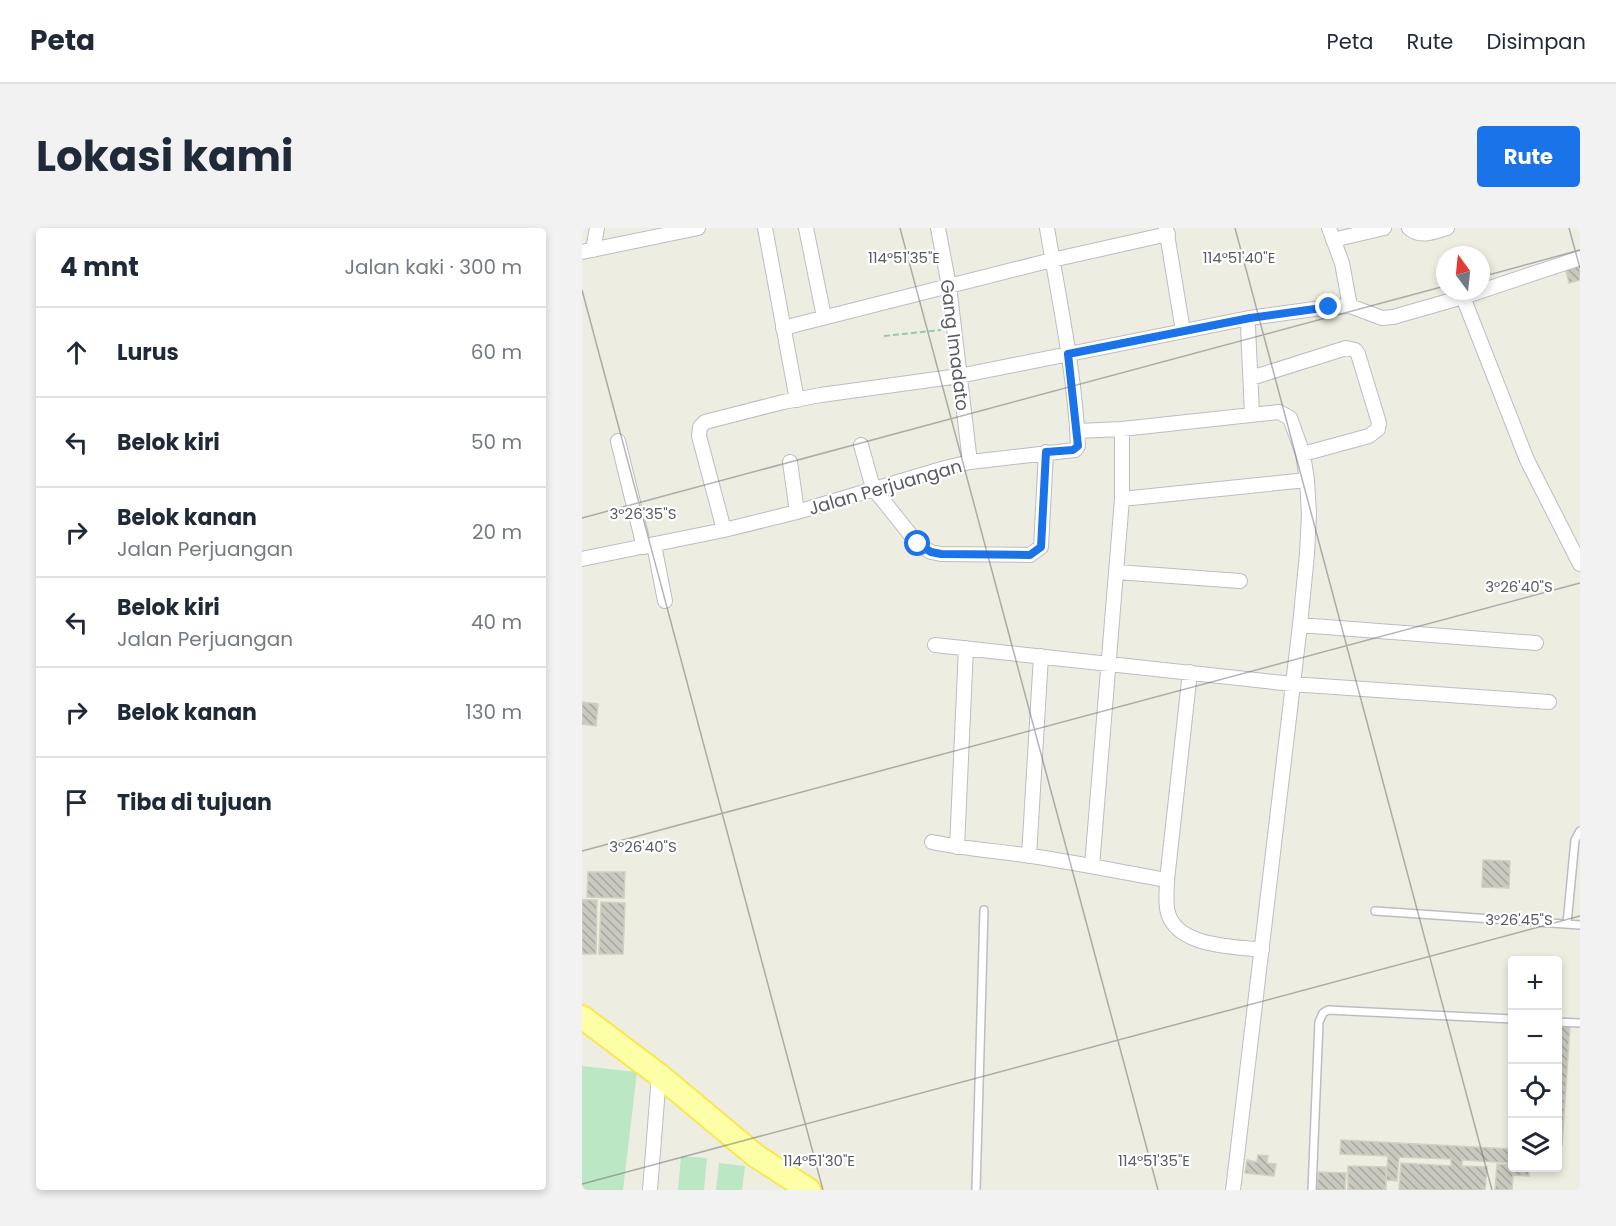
<!DOCTYPE html>
<html lang="id">
<head>
<meta charset="utf-8">
<style>
	:root { --surface:#fff; --page:#f2f2f3; --text:#1f2937; --muted:#747a83; --line:#e0e1e3; --accent:#1a73e8 }
	body { margin:0; font-family:Poppins,sans-serif; background:var(--page); color:var(--text) }
	.controls { position:absolute; right:18px; bottom:18px; display:grid; overflow:hidden; border-radius:6px; box-shadow:0 3px 9px #0003 }
	.controls button { width:54px; height:54px; display:grid; place-items:center; padding:0; border:0; border-bottom:2px solid var(--line); background:var(--surface); color:var(--text); font:30px sans-serif }
	.compass { position:absolute; left:854px; top:18px; width:54px; height:54px; border-radius:50%; background:var(--surface); box-shadow:0 3px 9px #0003; rotate:345deg }
	.stop { position:absolute; width:18px; height:18px; margin:-14px; border:4px solid #1a73e8; border-radius:50%; background:#fff }
	.stop.end { background:#1a73e8; border-color:#fff; box-shadow:0 2px 6px #0008 }
	.list { margin:0; padding:0; list-style:none }
	h2 { display:flex; justify-content:space-between; align-items:center; height:78px; margin:0; padding:0 24px; font-size:26px }
	h2 small { font-size:20px; font-weight:400; color:var(--muted) }
	.list li { display:grid; grid-template-columns:39px 1fr auto; gap:18px; align-items:center; box-sizing:border-box; height:90px; padding:0 24px; border-top:2px solid var(--line) }
	.list b { display:block; font-size:22px; white-space:nowrap }
	.list p { margin:0; font-size:20px; white-space:nowrap; color:var(--muted) }
	.list em { font-size:20px; font-style:normal; color:var(--muted) }
	.icon { flex:none; width:33px; height:33px; fill:none; stroke:currentColor; stroke-width:2; stroke-linecap:round; stroke-linejoin:round }
	.map { position:relative; flex:none; width:998px; height:962px; overflow:hidden; border-radius:6px }
	header { display:flex; align-items:center; gap:36px; box-sizing:border-box; height:84px; padding:0 30px; background:var(--surface); border-bottom:2px solid var(--line) }
	header strong { font-size:28px }
	nav { display:flex; gap:33px; margin-inline-start:auto; font-size:21px }
	.intro { display:flex; align-items:center; justify-content:space-between; box-sizing:border-box; height:144px; padding:0 36px }
	h1 { margin:0; font-size:42px }
	.button { padding:15px 27px; border-radius:6px; background:var(--accent); color:#fff; font-size:21px; font-weight:700 }
	main { display:flex; gap:36px; padding:0 36px }
	aside { flex:1; background:var(--surface); border-radius:6px; box-shadow:0 3px 9px #0003 }
	.map>svg:first-child { display:block }
</style>
</head>
<body>
<header>
<strong>Peta</strong>
<nav><a>Peta</a><a>Rute</a><a>Disimpan</a></nav>
</header>
<div class="intro"><h1>Lokasi kami</h1><a class="button">Rute</a></div>
<main>
<aside>
<h2>4 mnt<small>Jalan kaki · 300 m</small></h2>
<ul class="list">
<li><svg class="icon" aria-label="ahead" viewBox="0 0 24 24"><path d="M12 20V5M6 11l6-6 6 6"/></svg><div><b>Lurus</b></div><em>60 m</em></li>
<li><svg class="icon" aria-label="left" viewBox="0 0 24 24"><path d="M17 20v-9H6M10 6l-5 5 5 5"/></svg><div><b>Belok kiri</b></div><em>50 m</em></li>
<li><svg class="icon" aria-label="right" viewBox="0 0 24 24"><path d="M7 20v-9h11M14 6l5 5-5 5"/></svg><div><b>Belok kanan</b><p>Jalan Perjuangan</p></div><em>20 m</em></li>
<li><svg class="icon" aria-label="left" viewBox="0 0 24 24"><path d="M17 20v-9H6M10 6l-5 5 5 5"/></svg><div><b>Belok kiri</b><p>Jalan Perjuangan</p></div><em>40 m</em></li>
<li><svg class="icon" aria-label="right" viewBox="0 0 24 24"><path d="M7 20v-9h11M14 6l5 5-5 5"/></svg><div><b>Belok kanan</b></div><em>130 m</em></li>
<li><svg class="icon" aria-label="arrive" viewBox="0 0 24 24"><path d="M6 21V4h12l-3 4 3 4H6"/></svg><div><b>Tiba di tujuan</b></div></li>
</ul>
</aside>
<div class="map">
<svg width="998" height="962" viewBox="0 0 998 962">
	<defs>
		<pattern id="building-back-hatch" width="6" height="6" patternUnits="userSpaceOnUse" patternTransform="scale(1.5)"><rect width="6" height="6" fill="#cac9c0"/><path d="M-1 5l2 2M0 0l6 6M5-1l2 2" fill="none" stroke="#a7a6a0"/></pattern>
	</defs>
	<rect width="100%" height="100%" fill="#eeede1"/>
	<path fill="#bce7c4" d="M0 838 55 844 41 962H0Z
		M99 928 125 930 122 962H96Z
		M137 935 163 938 160 962H134Z"/>
	<path fill="url(#building-back-hatch)" stroke="#d2d0bf" stroke-width="1.5" d="M998 35V52L987 55 983 39Z
		M0 474 16 476 14 498 0 496Z
		M901 632 928 633 927 660 900 659Z
		M6 644H43L42 670 5 669Z
		M0 672H15L14 726H0Z
		M19 674 43 675 41 726H17Z
		M975 797 988 798 980 917 975 916Z
		M759 912 930 921V935L880 932V938L905 939 903 962H817L819 935 869 938V931L817 929 815 953 804 952 806 928 758 926Z
		M676 927 686 928 685 935 694 936 692 948 663 945 665 932 675 934Z
		M915 936 930 937V940H947V948L931 947 930 962H913Z
		M766 938 804 939V962H766Z
		M736 944 764 945 763 962H735Z"/>
	<g fill="none" stroke-linecap="round" stroke-linejoin="round">
		<defs>
			<path id="lane" d="M793 683 998 697
				M985 696 993 612 998 603
				M975 794 998 795
				M394 962 402 682
				M730 962 737 794 741 785 746 782 930 791"/>
			<path id="street" d="M183 0 215 172
				M224 0 242 89
				M356 0 367 58 388 234
				M584 0 601 103
				M747 0 760 35 768 78
				M827 0C839 10 852 4 865 0
				M751 12 802 0
				M11 22 15 0
				M0 24 116 0
				M881 69 945 232 998 336
				M666 99 670 186
				M201 100 470 32 586 6
				M669 150 764 120 773 122 776 126 797 195 796 201 787 208 721 226
				M495 203 540 201 697 184 708 190 721 226 725 252 727 286 725 326 718 397 651 962
				M36 213 62 319
				M279 217 291 260 336 316 349 324 359 326 448 327 459 319 464 224
				M208 234 215 284
				M540 271 725 252
				M142 302 117 208 118 199 123 194 201 174 239 167 377 148 667 90 747 79 768 78 800 90 811 89 881 69 998 30
				M72 317 83 373
				M0 331 142 302 215 284 363 240 388 234 493 222 496 218C493 145 477 72 465 0
				M535 344 658 353
				M718 397 954 415
				M353 417 710 456 967 474
				M608 444 585 652C585 663 583 674 586 685 596 719 650 718 680 722
				M350 614C383 621 416 623 450 628 495 635 540 644 585 652
				M375 619 384 420
				M447 628 459 428
				M510 638 540 271V201
				M68 962 77 847"/>
			<path id="primary" d="M0 789 77 847 174 928 227 962"/>
		</defs>
		<use href="#lane" stroke="#bcbdc4" stroke-width="10"/>
		<use href="#street" stroke="#bcbdc4" stroke-width="16"/>
		<use href="#primary" stroke="#f7e851" stroke-width="26"/>
		<path stroke="#95c8ad" stroke-width="2" stroke-dasharray="6 3" stroke-linecap="butt" d="M302 108 359 102"/>
		<use href="#lane" stroke="#fff" stroke-width="7"/>
		<use href="#street" stroke="#fff" stroke-width="14"/>
		<use href="#primary" stroke="#fcffa5" stroke-width="22"/>
	</g>
	<g fill="none" stroke-linecap="round" stroke-linejoin="round">
		<path stroke="#1a73e8" stroke-width="8" d="M336 316 349 324 359 326 448 327 459 319 464 224 491 222 496 218 486 126 668 90 747 79"/>
	</g>
	<path fill="none" stroke="#5a5c63" stroke-width="1.5" stroke-opacity="0.45" d="M318 0 576 962M653 0 910 962M987 0 998 40M899 49 998 22M0 62 241 962M0 290 863 58M0 623 998 355M0 956 998 688"/>
	<g text-anchor="middle" dominant-baseline="central" stroke-width="4.5" stroke-linejoin="round" paint-order="stroke">
		<g font-size="18" fill="#5a5c63" stroke="#fff">
			<text transform="translate(373 117) rotate(83)">Gang Imadato</text>
			<text transform="translate(303 259) rotate(-16)">Jalan Perjuangan</text>
		</g>
	</g>
	<g font-size="15" text-anchor="middle" fill="#5a5c63" stroke="#fff" stroke-width="4.5" stroke-linejoin="round" paint-order="stroke">
		<text x="322" y="35">114°51'35"E</text>
		<text x="657" y="35">114°51'40"E</text>
		<text x="61" y="291">3°26'35"S</text>
		<text x="937" y="364">3°26'40"S</text>
		<text x="61" y="624">3°26'40"S</text>
		<text x="937" y="697">3°26'45"S</text>
		<text x="237" y="938">114°51'30"E</text>
		<text x="572" y="938">114°51'35"E</text>
	</g>
</svg>
<div class="controls">
<button>+</button>
<button>−</button>
<button><svg class="icon" aria-label="locate" viewBox="0 0 24 24"><circle cx="12" cy="12" r="6"/><path d="M12 2v4M12 18v4M2 12h4M18 12h4"/></svg></button>
<button><svg class="icon" aria-label="layers" viewBox="0 0 24 24"><path d="M12 4l9 5-9 5-9-5zM3 14l9 5 9-5"/></svg></button>
</div>
<svg class="compass" viewBox="-18 -18 36 36"><path d="M0-13l5 13h-10z" fill="#e53935"/><path d="M0 13l5-13h-10z" fill="#747a83"/></svg>
<div class="stop" style="left:336px;top:316px"></div>
<div class="stop end" style="left:747px;top:79px"></div>
</div>
</main>
</body>
</html>
